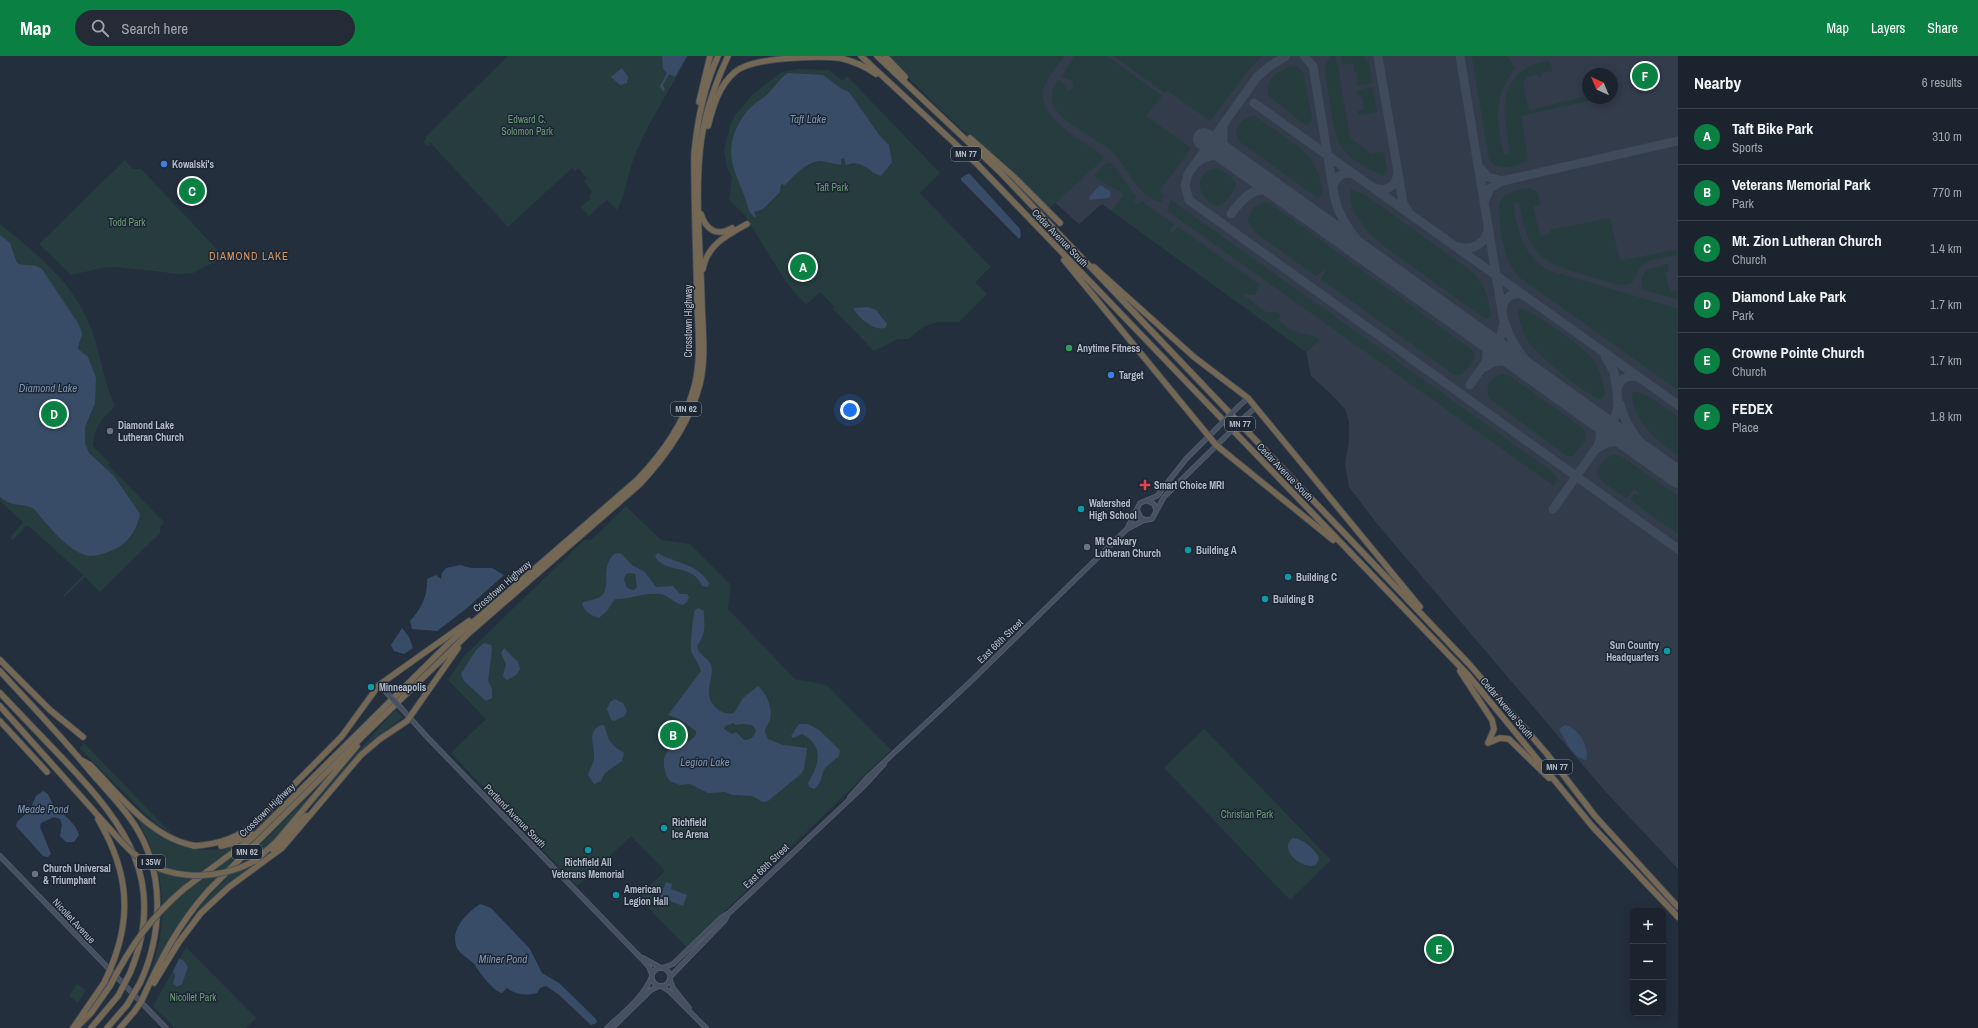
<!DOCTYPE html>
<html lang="en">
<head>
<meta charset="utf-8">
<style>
	:root { --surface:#1b232e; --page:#242b36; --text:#f1f3f6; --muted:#a0a4aa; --line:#39404a; --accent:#0b8043 }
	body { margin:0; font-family:"Archivo Narrow",sans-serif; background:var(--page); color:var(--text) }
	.controls { position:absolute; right:12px; bottom:12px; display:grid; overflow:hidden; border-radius:6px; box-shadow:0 2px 10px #0003 }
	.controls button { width:36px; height:36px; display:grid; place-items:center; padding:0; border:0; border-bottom:1px solid var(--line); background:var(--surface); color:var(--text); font:20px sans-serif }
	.compass { position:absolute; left:1582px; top:12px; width:36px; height:36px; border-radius:50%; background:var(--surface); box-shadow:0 2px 10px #0003; rotate:316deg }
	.you { position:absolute; left:850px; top:354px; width:14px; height:14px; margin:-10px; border:3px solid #fff; border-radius:50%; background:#1a73e8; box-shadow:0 0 0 6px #1a73e833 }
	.badge { display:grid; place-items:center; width:26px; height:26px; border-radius:50%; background:var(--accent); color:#fff; font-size:13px; font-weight:700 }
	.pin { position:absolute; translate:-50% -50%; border:2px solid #fff; box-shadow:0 1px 4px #0006 }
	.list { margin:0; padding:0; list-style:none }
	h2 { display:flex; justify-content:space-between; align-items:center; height:52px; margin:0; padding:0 16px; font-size:17px }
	h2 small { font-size:13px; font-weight:400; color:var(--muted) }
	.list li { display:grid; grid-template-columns:26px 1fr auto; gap:12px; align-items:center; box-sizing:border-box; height:56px; padding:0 16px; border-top:1px solid var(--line) }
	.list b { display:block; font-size:15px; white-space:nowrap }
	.list p { margin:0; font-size:13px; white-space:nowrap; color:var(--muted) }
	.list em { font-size:13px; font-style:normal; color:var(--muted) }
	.icon { flex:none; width:22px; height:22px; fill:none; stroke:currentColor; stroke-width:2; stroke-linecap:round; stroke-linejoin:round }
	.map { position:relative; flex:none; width:1678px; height:972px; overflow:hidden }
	header { display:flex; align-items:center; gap:24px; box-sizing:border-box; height:56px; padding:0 20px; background:var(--accent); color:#fff }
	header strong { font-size:19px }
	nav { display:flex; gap:22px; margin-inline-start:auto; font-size:14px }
	.search { width:280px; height:36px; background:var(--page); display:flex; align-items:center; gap:10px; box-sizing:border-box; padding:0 14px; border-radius:22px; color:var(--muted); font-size:15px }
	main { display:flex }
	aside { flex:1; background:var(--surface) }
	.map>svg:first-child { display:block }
</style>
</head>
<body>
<header>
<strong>Map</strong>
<div class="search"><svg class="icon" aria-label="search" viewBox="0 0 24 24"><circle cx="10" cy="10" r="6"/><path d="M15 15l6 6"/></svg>Search here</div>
<nav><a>Map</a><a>Layers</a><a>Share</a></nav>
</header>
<main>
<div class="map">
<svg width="1678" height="972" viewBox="0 0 1678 972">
	<rect width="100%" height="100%" fill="#242f3e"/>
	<path fill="#323c4b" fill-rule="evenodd" d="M913 0H1678V813L1605 735 1378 469 1349 431 1345 408 1349 384V366L1345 353 1330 337 1311 320 1306 296 1102 148 1079 168 1043 136ZM1588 18H1612V42H1588Z"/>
	<path fill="#263c3f" d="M508 0H688C671 32 650 63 636 97 628 115 626 137 617 154L607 144 589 160 581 151 590 143 589 139 592 136 584 125 587 122 578 112 575 116 572 112 508 171 429 85 430 89 428 90 423 86 426 83 425 81Z
		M887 0H1064C1057 10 1048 20 1044 31 1034 61 1083 85 1103 100V103L1049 153 944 57Z
		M1075 0H1107L1162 40 1146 60 1191 92 1160 134 1164 140 1161 146C1136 140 1129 112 1113 96 1098 83 1064 68 1055 52 1050 44 1052 30 1059 24L1066 30 1068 35 1074 31 1073 26 1070 23 1065 22 1062 20Z
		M1114 0H1262L1251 11 1210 65 1167 34 1165 37Z
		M1331 0H1336L1350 82 1371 98 1384 96 1387 115 1382 119C1368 112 1353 106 1343 93 1331 78 1329 34 1325 14L1326 8Z
		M1341 0H1363L1369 7 1372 27 1357 30V17L1354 16 1353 7 1343 9Z
		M1472 0H1507L1515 12C1492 43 1496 63 1504 99L1510 98C1505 65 1495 31 1528 11 1535 7 1541 7 1547 4L1550 6 1552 17 1550 15 1541 17 1542 20 1538 21 1537 18 1526 21V24L1523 25 1524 29H1526L1524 31 1527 47H1530L1528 49 1529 54 1588 40V42H1601L1521 60 1528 103C1521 112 1494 116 1489 102Z
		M1290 10 1297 11 1303 16 1312 62 1309 69 1304 68 1269 40C1265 22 1276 18 1290 10Z
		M798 13 829 14 843 25 847 20 940 117 920 137 991 211 975 226 987 238 959 266C934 265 927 266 909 283H898L874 295 833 253 835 251 820 236 806 249 786 226 744 158 729 144 732 121 727 112 724 94 730 70 735 59 752 39 776 20 782 16Z
		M1373 31 1377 56 1358 59 1357 55 1364 54 1362 40 1358 41 1357 34Z
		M1255 60 1299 91 1311 103 1318 117 1323 136 1321 140 1318 142 1315 140 1239 85 1236 76C1240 67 1244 61 1255 60Z
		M125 104 133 113H141L224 201 193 217 180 218 116 211 102 212 71 219 39 188Z
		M1107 107H1111L1115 111 1136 141 1134 145 1138 149 1141 145 1174 168 1170 174 1171 176H1174L1178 171 1260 229 1255 239 1242 238 1266 256 1281 257 1278 264C1296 280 1296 275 1316 281L1319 285 1306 296 1112 155 1124 138C1114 131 1102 127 1094 119Z
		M1214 113C1223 113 1232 120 1236 129 1235 133 1232 136 1229 140 1227 143 1225 148 1220 149 1206 152 1186 121 1214 113Z
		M1529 132 1537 136 1541 148 1533 150 1540 180 1551 178 1550 174 1610 162 1620 205 1678 193V199C1667 201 1649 202 1640 211 1636 215 1635 227 1629 228 1619 231 1603 224 1593 221 1541 207 1529 201 1519 146L1513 147C1517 174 1523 199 1547 214L1678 253V310L1676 313 1678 314V334L1519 221C1503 204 1500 173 1499 150 1502 136 1517 134 1529 132Z
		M1350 133 1367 140 1471 215C1485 229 1487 239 1491 258L1490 262H1487L1481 260 1388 193 1368 176 1354 156 1351 147Z
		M1171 144 1550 414 1557 422 1554 430 1168 155Z
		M1266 147 1272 149 1472 294 1475 298C1473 306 1467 315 1460 319L1453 318 1321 223 1327 214 1326 212 1316 220 1256 177 1248 165C1250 154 1255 149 1266 147Z
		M0 168C39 200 74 226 92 275 101 300 104 326 115 350 103 362 93 372 93 390L110 407 108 409 164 466 160 472V477L100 536 85 521 64 541 63 540 83 519 31 472 26 470 13 484 10 482 23 466 0 445Z
		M1668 208 1669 215 1665 216 1670 236 1678 234V243L1646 235 1641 230 1642 221 1647 214Z
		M1520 253C1532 253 1587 294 1594 305 1600 314 1603 327 1605 338L1601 343C1587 341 1537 298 1528 285 1522 276 1520 266 1518 256Z
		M1502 318 1508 319 1579 369 1586 376V383L1573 400H1567L1490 343C1483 332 1491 321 1502 318Z
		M1634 335 1650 341 1678 361V400C1659 386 1643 373 1634 350 1633 344 1631 339 1634 335Z
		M1615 399 1622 401 1678 440V478L1632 445 1631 442 1635 437 1638 439 1640 437 1634 433 1626 442 1602 425 1597 417C1599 409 1606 400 1615 399Z
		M626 450 661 484 690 488 731 529 728 553 795 623 827 629 891 694 687 892 638 841 665 815 631 780 577 830 451 697 486 663 448 624 464 600 584 484H591Z
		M395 654 403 661 368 688 313 749 311 748Z
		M1204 673 1331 804 1290 844 1164 712Z
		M84 687 167 773 177 781 155 767 81 694 80 692Z
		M313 736 314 737 293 763 289 783 235 824 181 879 197 854 208 841Z
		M132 755C155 776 177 795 211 794 220 794 230 789 238 789L187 826 184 829 187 834 241 795 242 797 201 840 145 934 143 933C172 875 168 809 132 755Z
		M186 891 256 962 246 972H175L153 950Z
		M77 928 86 934 78 947 69 940Z"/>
	<path fill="#394c67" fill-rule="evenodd" d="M662 0H687L675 21 669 18 663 29 665 34 663 36 660 30 667 17 663 13Z
		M622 12 628 21 627 27 620 29 611 21Z
		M788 17 823 19 842 33 849 36 880 80 889 89 892 106 881 120C866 115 863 103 846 109L844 102 841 103V109C834 108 826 105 819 105 805 107 795 119 785 129L781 128 780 136 763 153 754 156 756 161H754L749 155C742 124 722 106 736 73 740 64 745 57 752 50 756 46 762 43 767 39 774 32 780 22 788 17Z
		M969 117 1020 173 1021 180 1019 183 961 124V122Z
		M1100 129 1110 135 1111 139 1108 142 1089 144 1090 140Z
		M0 179 10 187 17 207C26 211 33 207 42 213L78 267C86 284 80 278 78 293L88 301 96 322 95 347 85 371V388L89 397 114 420 140 458C138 471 129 486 117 492 109 496 99 500 90 500 70 498 47 468 34 453 22 446 15 453 0 441Z
		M868 251 876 254 887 268 885 272C874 275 860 263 854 254V252Z
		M618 497 622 498 632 509 645 516 656 531 673 530 680 538H687L689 541 687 546 683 549C674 548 669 539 660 538 644 536 631 543 615 543L607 555 599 562C592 560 583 555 582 547 588 544 595 544 600 541 613 531 599 513 614 498ZM630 517 635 518 637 531 634 534 627 532 624 523 626 518Z
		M658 497C676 508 697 507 709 527L708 531 702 530C700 527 699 523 695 520 683 510 662 515 655 500Z
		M460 509 471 512H492L504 519 466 553 437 575 412 573 410 565C421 554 428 539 427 523L436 519 441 523 442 517 446 512Z
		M698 552 704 555C704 570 707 576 697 590 698 599 708 601 711 609 714 619 708 627 709 637 709 649 722 660 734 657L743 642 758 630C767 638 773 652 770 664 768 669 765 671 765 676L768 683 783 689 807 692 804 713 801 718 768 745 763 746 752 740 732 739 725 736 708 737 690 728 680 729 670 725 666 719 664 711V702L667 696 673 691 691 684 696 679V675L679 663 668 659 701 615C699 608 694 602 691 595 690 592 693 558 695 554ZM734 667 735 669 742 668 752 669 756 674C754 681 751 684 744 684L736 676 732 678 724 673 725 670Z
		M402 572 409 581 413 592 404 598 394 595 391 589Z
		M484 587 491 589 492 593 488 625 492 633V642L486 645 464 625 461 618 476 594Z
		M504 592 518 606 520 613 516 619 507 624 503 620 506 608 501 597Z
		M615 643 623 647 627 655 625 660 614 665 611 664 607 653 610 646Z
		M799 668H808L819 674 840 694 839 700C835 704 830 707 826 711 820 718 823 728 814 733L809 731 808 727C819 709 825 690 802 678L793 682 791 680Z
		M601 669H604L609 684 615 691 624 697 622 705 605 717 601 725 594 728 588 719C590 712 594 707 594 701 595 688 586 676 601 669Z
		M1565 669C1578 672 1590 690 1586 704 1572 702 1566 684 1559 673Z
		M43 735C50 737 49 743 54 749 62 759 75 765 79 779L74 786H66L60 780 62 768 60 763 54 761 41 767 40 771 51 798 48 801 43 800 16 770 17 766 30 754 36 740Z
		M1293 782C1304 783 1314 792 1319 802L1316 809C1303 815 1277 793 1293 782Z
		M666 826 672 828 671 833 687 839 683 850 660 841Z
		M480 848 491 852 530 893 542 917 559 927 596 963 597 967 591 969 558 938 546 930 540 932 537 937C525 940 517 939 507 932L502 937C494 936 479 916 475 909 470 903 460 898 457 892 449 874 467 857 480 848Z
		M179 903 183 904 188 911 182 928 177 931 173 927 175 920 173 915Z"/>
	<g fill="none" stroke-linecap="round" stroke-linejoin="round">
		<path stroke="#3f4a5a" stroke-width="9" d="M1286 0 1270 10 1257 21 1188 118 1185 130 1189 144 1678 493
			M1304 0 1313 10 1334 139C1342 176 1370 199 1398 221
			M1460 0 1504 267 1499 287 1470 329
			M1378 1 1398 116
			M1254 47 1678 349
			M1198 106C1209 97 1219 99 1233 103L1223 88V70
			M1480 112 1488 121 1502 125 1490 132 1485 144
			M1502 125 1678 85
			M1333 131C1335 121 1343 115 1354 118
			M1375 132C1388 136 1397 129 1398 116L1403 147 1408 155
			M1231 158C1251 131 1262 127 1291 145
			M1459 191C1473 195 1487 187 1488 172
			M1502 253C1504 241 1513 235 1524 239
			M1505 267C1513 294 1532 312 1552 331
			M1467 270C1478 280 1491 288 1486 305
			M1605 300 1614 316 1617 336C1617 324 1627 318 1638 321
			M1485 311C1499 301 1511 305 1526 313
			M1620 348C1626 375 1647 394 1666 413
			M1579 351C1592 361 1605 369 1599 387
			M1598 392C1614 381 1627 386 1642 396
			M1553 453 1612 370 1618 352 1617 336"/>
		<path stroke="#3f4a5a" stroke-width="22" d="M1204 83 1678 421"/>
		<defs>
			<path id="secondary" d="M1239 350 1248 342
				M1247 359 1256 351
				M1148 445 1154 448 1156 454
				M1137 454 1141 462 1146 464 1152 463 1164 441 1224 382
				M1127 473 1144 464
				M402 653 428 682 640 901 649 911 652 919
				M850 741 867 722 967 629 1127 473 1140 447 1157 440 1186 403 1215 374
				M0 800 166 972
				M643 902 661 912
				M652 921a9 9 0 1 1 18 0a9 9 0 1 1-18 0Z
				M662 912 673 908 722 861 727 858
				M670 921 725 864 728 858 865 729 884 708
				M670 923 673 932 689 952
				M661 930 669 935 706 972
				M607 972C623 957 644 941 652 920
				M612 972 651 934 659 930"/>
			<path id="motorway" d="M861 0 978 109 1469 620 1592 770 1678 861
				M877 0 1001 117 1469 608 1547 698 1595 760 1678 851
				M885 0 905 21
				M699 46 710 0
				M708 70C713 51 719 29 735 16 752 1 817 0 840 2 853 5 865 10 876 18
				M970 82 1013 120 1060 167
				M701 158C706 174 717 181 732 172
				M1064 204 1216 389 1333 484
				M1094 211 1194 301 1248 342 1420 551
				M703 213C707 189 727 179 747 168
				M0 604 50 654 83 681
				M0 615C30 648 61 680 89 714 104 732 121 748 134 768 165 815 163 877 140 927
				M1460 615 1492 664 1494 673 1488 687
				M0 637C22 660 43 682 65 705 126 769 168 826 130 917
				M0 650 110 773
				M0 665 47 716
				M1488 687 1500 682 1509 683 1549 722
				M83 705 90 709C120 739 152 784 197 790
				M98 763 105 776
				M194 790C219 788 238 782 257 766L342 680 379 629 469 565
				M221 790 233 787 252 778
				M273 794 306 760
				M255 805 277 785 357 690
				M185 832 251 783 448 588 637 424C662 398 683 369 693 335 702 306 698 274 697 244 696 196 694 147 694 99 697 65 704 31 718 0
				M154 927 179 886 201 857 229 831 282 792 361 699 380 683 407 665 458 592
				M141 946C159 906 179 867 208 835L365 678 469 577 640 428C667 399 690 367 700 328 706 302 703 276 702 250 701 199 695 146 700 95 703 62 714 30 728 0
				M73 972 104 927
				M76 972 91 957 110 930
				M91 972 118 940
				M107 972 127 949
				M120 972 134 956"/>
		</defs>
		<use href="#secondary" stroke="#565f6c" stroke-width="5.5"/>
		<use href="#motorway" stroke="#434c59" stroke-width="7"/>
		<use href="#secondary" stroke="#465061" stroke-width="4"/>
		<use href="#motorway" stroke="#746855" stroke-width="5.5"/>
		<defs>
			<path id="secondary-bridge" d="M1215 374 1239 350
				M1224 382 1247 359
				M385 635 402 653"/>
			<path id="motorway-bridge" d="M110 773C117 781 125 790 133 797 168 826 217 825 255 805
				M104 927C130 874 132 828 105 776
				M110 930C131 889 150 862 185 832
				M118 940 130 917
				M127 949 140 927
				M134 956 141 946"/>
		</defs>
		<use href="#secondary-bridge" stroke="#565f6c" stroke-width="5.5" stroke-linecap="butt"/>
		<use href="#motorway-bridge" stroke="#434c59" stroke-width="7" stroke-linecap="butt"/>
		<use href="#secondary-bridge" stroke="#465061" stroke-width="4"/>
		<use href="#motorway-bridge" stroke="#746855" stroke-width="5.5"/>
	</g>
	<g fill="#3f7fe0" stroke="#1d2633" stroke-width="1.5">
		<circle cx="164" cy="108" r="4"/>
		<circle cx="1111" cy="319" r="4"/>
	</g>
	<circle fill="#2e9e5b" stroke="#1d2633" stroke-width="1.5" cx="1069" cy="292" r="4"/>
	<g fill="#6b7280" stroke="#1d2633" stroke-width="1.5">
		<circle cx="110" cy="375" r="4"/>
		<circle cx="1087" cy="491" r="4"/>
		<circle cx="35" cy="818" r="4"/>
	</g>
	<path fill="#e0444e" stroke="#1d2633" stroke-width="1.5" d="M1143 423h4v4h4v4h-4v4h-4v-4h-4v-4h4z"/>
	<g fill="#0f9aa8" stroke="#1d2633" stroke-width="1.5">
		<circle cx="1081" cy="453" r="4"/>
		<circle cx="1188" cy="494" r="4"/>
		<circle cx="1288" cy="521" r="4"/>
		<circle cx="1265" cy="543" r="4"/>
		<circle cx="1667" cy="595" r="4"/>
		<circle cx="371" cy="631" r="4"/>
		<circle cx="664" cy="772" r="4"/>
		<circle cx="588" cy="794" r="4"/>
		<circle cx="616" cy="839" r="4"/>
	</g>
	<g text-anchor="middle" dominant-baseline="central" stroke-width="3" stroke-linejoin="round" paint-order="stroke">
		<g fill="#1d2633" stroke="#878f9c" stroke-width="1">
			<rect x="951" y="91" width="30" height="14" rx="3"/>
			<rect x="671" y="346" width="30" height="14" rx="3"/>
			<rect x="1225" y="361" width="30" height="14" rx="3"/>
			<rect x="1542" y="704" width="30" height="14" rx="3"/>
			<rect x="232" y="789" width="30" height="14" rx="3"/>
			<rect x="137" y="799" width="28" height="14" rx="3"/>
		</g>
		<g font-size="9" font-weight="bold" fill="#b4bcc9">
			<text x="966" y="98">MN 77</text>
			<text x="686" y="353">MN 62</text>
			<text x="1240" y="368">MN 77</text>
			<text x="1557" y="711">MN 77</text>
			<text x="247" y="796">MN 62</text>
			<text x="151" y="806">I 35W</text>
		</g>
		<g font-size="10" fill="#6b9a76" stroke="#1d2633">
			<text x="527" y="63">Edward C.<tspan x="527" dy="12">Solomon Park</tspan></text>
			<text x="832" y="131">Taft Park</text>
			<text x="127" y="166">Todd Park</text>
			<text x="1247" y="758">Christian Park</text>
			<text x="193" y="941">Nicollet Park</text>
		</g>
		<g font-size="10" font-weight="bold" fill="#b4bcc9" stroke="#1d2633" text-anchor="start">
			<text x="172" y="108">Kowalski's</text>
			<text x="1077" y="292">Anytime Fitness</text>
			<text x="1119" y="319">Target</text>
			<text x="118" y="369">Diamond Lake<tspan x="118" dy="12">Lutheran Church</tspan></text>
			<text x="1154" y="429">Smart Choice MRI</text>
			<text x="1089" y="447">Watershed<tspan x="1089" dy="12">High School</tspan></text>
			<text x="1095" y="485">Mt Calvary<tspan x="1095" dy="12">Lutheran Church</tspan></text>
			<text x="1196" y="494">Building A</text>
			<text x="1296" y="521">Building C</text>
			<text x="1273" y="543">Building B</text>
			<text x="1659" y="589" text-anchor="end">Sun Country<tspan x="1659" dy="12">Headquarters</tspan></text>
			<text x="379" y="631">Minneapolis</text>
			<text x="672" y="766">Richfield<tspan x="672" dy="12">Ice Arena</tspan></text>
			<text x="588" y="806" text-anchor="middle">Richfield All<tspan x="588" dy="12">Veterans Memorial</tspan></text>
			<text x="43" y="812">Church Universal<tspan x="43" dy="12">&amp; Triumphant</tspan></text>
			<text x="624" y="833">American<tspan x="624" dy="12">Legion Hall</tspan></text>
		</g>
		<g font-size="10" fill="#b4bcc9" stroke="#1d2633">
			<text transform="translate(1060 182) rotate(46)">Cedar Avenue South</text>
			<text transform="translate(688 265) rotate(-90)">Crosstown Highway</text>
			<text transform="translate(1285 416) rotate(46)">Cedar Avenue South</text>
			<text transform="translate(502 530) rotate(-41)">Crosstown Highway</text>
			<text transform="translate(1000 585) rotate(-44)">East 66th Street</text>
			<text transform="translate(1507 652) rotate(50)">Cedar Avenue South</text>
			<text transform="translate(267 754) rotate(-44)">Crosstown Highway</text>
			<text transform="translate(515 760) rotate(46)">Portland Avenue South</text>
			<text transform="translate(766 810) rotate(-44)">East 66th Street</text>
			<text transform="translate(74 865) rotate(47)">Nicollet Avenue</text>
		</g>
		<g font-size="11" font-style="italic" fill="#7c92b1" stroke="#1d2633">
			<text x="808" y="63">Taft Lake</text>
			<text x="48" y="332">Diamond Lake</text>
			<text x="705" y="706">Legion Lake</text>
			<text x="43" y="753">Meade Pond</text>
			<text x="503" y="903">Milner Pond</text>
		</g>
		<g font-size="11" letter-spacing="1" fill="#d59563" stroke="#1d2633">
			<text x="249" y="200">DIAMOND LAKE</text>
		</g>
	</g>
</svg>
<div class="controls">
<button>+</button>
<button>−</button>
<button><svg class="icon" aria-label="layers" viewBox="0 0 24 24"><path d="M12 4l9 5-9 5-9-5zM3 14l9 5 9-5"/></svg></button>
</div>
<svg class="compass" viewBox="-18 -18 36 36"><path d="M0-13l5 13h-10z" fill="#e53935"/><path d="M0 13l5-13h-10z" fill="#a0a4aa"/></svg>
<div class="you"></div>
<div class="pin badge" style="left:803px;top:211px">A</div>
<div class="pin badge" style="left:673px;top:679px">B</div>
<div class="pin badge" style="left:192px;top:135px">C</div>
<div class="pin badge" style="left:54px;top:358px">D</div>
<div class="pin badge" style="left:1439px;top:893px">E</div>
<div class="pin badge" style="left:1645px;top:20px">F</div>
</div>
<aside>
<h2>Nearby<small>6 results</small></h2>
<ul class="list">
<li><span class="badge">A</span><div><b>Taft Bike Park</b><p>Sports</p></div><em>310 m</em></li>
<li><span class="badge">B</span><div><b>Veterans Memorial Park</b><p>Park</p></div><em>770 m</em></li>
<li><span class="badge">C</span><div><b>Mt. Zion Lutheran Church</b><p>Church</p></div><em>1.4 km</em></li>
<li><span class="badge">D</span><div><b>Diamond Lake Park</b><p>Park</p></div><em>1.7 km</em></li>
<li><span class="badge">E</span><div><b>Crowne Pointe Church</b><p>Church</p></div><em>1.7 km</em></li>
<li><span class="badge">F</span><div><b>FEDEX</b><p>Place</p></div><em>1.8 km</em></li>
</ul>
</aside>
</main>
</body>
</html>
